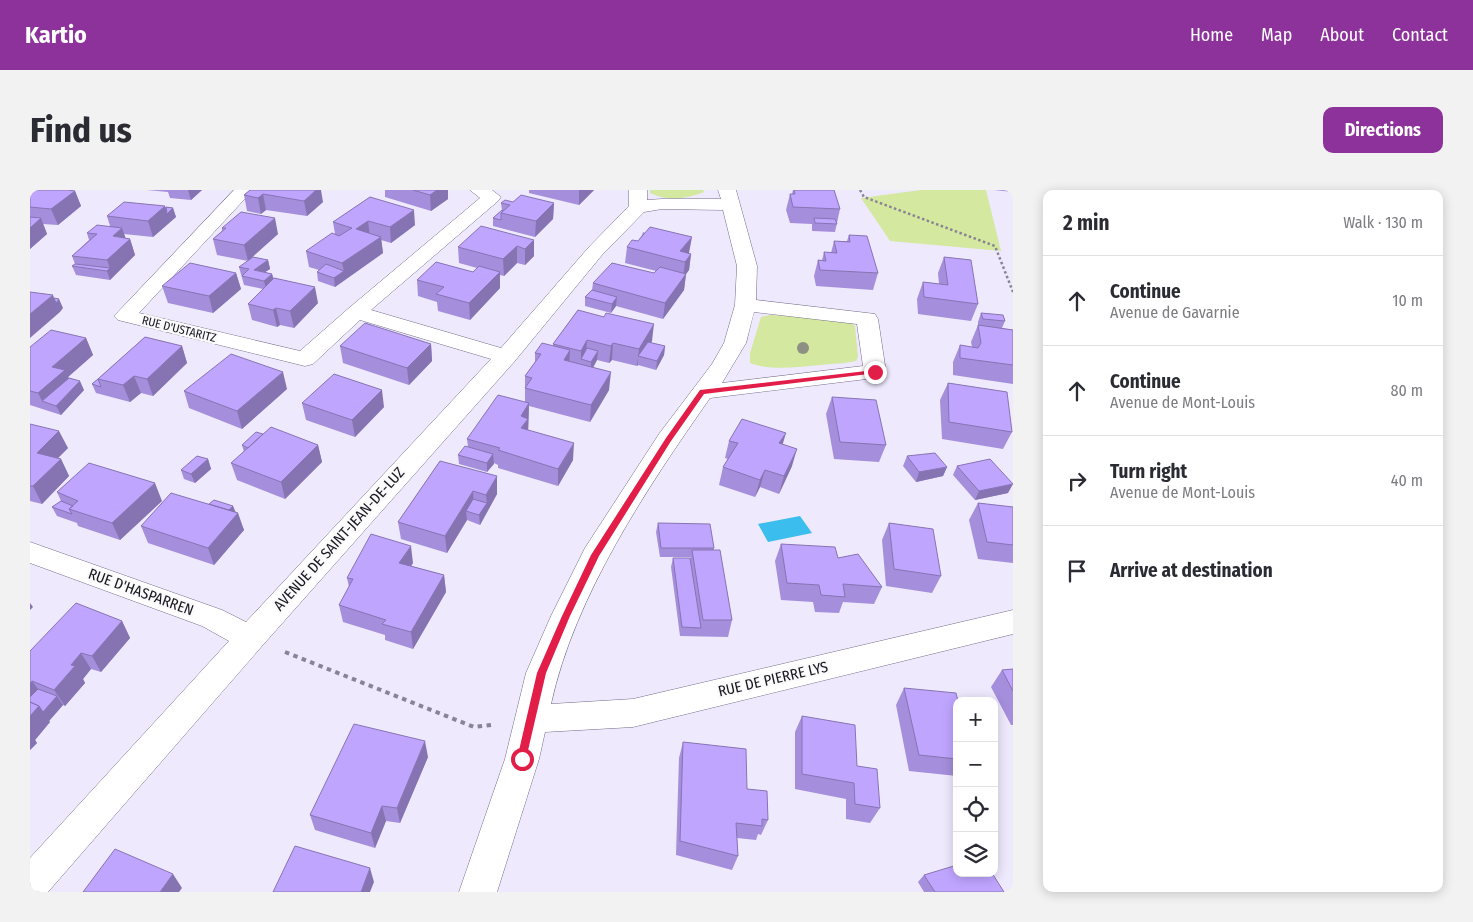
<!DOCTYPE html>
<html lang="en">
<head>
<meta charset="utf-8">
<style>
	:root { --surface:#fff; --page:#f2f2f3; --text:#2b2b33; --muted:#7c7c81; --line:#e1e1e2; --accent:#8d319b }
	body { margin:0; font-family:"Fira Sans Condensed",sans-serif; background:var(--page); color:var(--text) }
	.controls { position:absolute; right:15px; bottom:15px; display:grid; overflow:hidden; border-radius:10px; box-shadow:0 2px 12px #0003 }
	.controls button { width:45px; height:45px; display:grid; place-items:center; padding:0; border:0; border-bottom:1px solid var(--line); background:var(--surface); color:var(--text); font:25px sans-serif }
	.stop { position:absolute; width:15px; height:15px; margin:-11px; border:4px solid #e11d48; border-radius:50%; background:#fff }
	.stop.end { background:#e11d48; border-color:#fff; box-shadow:0 1px 5px #0008 }
	.list { margin:0; padding:0; list-style:none }
	h2 { display:flex; justify-content:space-between; align-items:center; height:65px; margin:0; padding:0 20px; font-size:21px }
	h2 small { font-size:16px; font-weight:400; color:var(--muted) }
	.list li { display:grid; grid-template-columns:32px 1fr auto; gap:15px; align-items:center; box-sizing:border-box; height:90px; padding:0 20px; border-top:1px solid var(--line) }
	.list b { display:block; font-size:19px; white-space:nowrap }
	.list p { margin:0; font-size:16px; white-space:nowrap; color:var(--muted) }
	.list em { font-size:16px; font-style:normal; color:var(--muted) }
	.icon { flex:none; width:28px; height:28px; fill:none; stroke:currentColor; stroke-width:2; stroke-linecap:round; stroke-linejoin:round }
	.map { position:relative; flex:none; width:983px; height:702px; overflow:hidden; border-radius:10px }
	header { display:flex; align-items:center; gap:30px; box-sizing:border-box; height:70px; padding:0 25px; background:var(--accent); color:#fff }
	header strong { font-size:24px }
	nav { display:flex; gap:28px; margin-inline-start:auto; font-size:18px }
	.intro { display:flex; align-items:center; justify-content:space-between; box-sizing:border-box; height:120px; padding:0 30px }
	h1 { margin:0; font-size:35px }
	.button { padding:12px 22px; border-radius:10px; background:var(--accent); color:#fff; font-size:18px; font-weight:700 }
	main { display:flex; gap:30px; padding:0 30px }
	aside { flex:1; background:var(--surface); border-radius:10px; box-shadow:0 2px 12px #0003 }
	.map>svg:first-child { display:block }
</style>
</head>
<body>
<header>
<strong>Kartio</strong>
<nav><a>Home</a><a>Map</a><a>About</a><a>Contact</a></nav>
</header>
<div class="intro"><h1>Find us</h1><a class="button">Directions</a></div>
<main>
<div class="map">
<svg width="983" height="702" viewBox="0 0 983 702">
	<rect width="100%" height="100%" fill="#eee9fd"/>
	<path fill="#d4e89f" d="M620 0H673L674 2C655 9 639 12 620 3Z
		M891 0H956L971 61 860 51 831 8Z
		M740 125 810 128 819 131 825 136 828 167 826 171 815 173C788 174 746 183 720 173V163L731 127Z"/>
	<path fill="#3bbeed" d="M770 326 782 343 738 352 728 334Z"/>
	<g fill="none" stroke-linecap="round" stroke-linejoin="round">
		<defs>
			<path id="minor" d="M204 0H223L109 123 270 161 319 118 450 8 440 0H462L471 7 468 11 341 120 471 158 559 57 599 16V0H617V10L632 9H691L688 0H706L727 76 726 110 837 123 845 124 848 129 856 182 853 187 680 208C617 298 545 405 521 514L603 509 983 420V444L603 537 515 542 509 569 467 702H429L475 569 496 483 521 426 555 358 629 244 682 174 694 153 705 115 707 76 693 20 632 19 614 22 572 65 484 172 232 456 18 702H0V668L199 451 172 436 0 373V352L192 420 216 432 461 169 330 130 283 174 275 176 88 130 84 126 88 122ZM724 122 827 134 833 176 692 193 716 153Z"/>
		</defs>
		<use href="#minor" stroke="#736b88" stroke-width="1"/>
		<path stroke="#888493" stroke-width="2.5" stroke-dasharray="2.5 2.5" stroke-linecap="butt" d="M830 0 834 7 965 56 983 102"/>
		<path stroke="#888493" stroke-width="4" stroke-dasharray="4.5 4.5" stroke-linecap="butt" d="M255 462 444 537 461 535"/>
		<use href="#minor" fill="#fff" fill-rule="evenodd"/>
	</g>
	<circle fill="#8d9083" cx="773" cy="158" r="6"/>
	<path fill="#a58edb" d="M0 0 45 1 51 16 28 35 13 34 17 44 0 59Z
		M117 0H172L161 10 140 8 138 2Z
		M220 0 293 12 277 26 236 20 231 24 217 21 214 5Z
		M355 0H418V9L401 21 355 7Z
		M499 0H564L549 15 499 3Z
		M763 0H804L810 19 805 42 782 41V34L760 33 756 20 760 4H762Z
		M964 0H983V2Z
		M340 7 385 35 361 53 351 50 353 63 305 97 288 91 287 82 289 80 279 77 276 61 305 44 303 32Z
		M483 12 524 13 523 29 505 47 463 36V28L472 20 471 13Z
		M136 17 143 18 146 27 123 47 94 44 95 48 100 49 105 65 80 90 46 85 42 76 45 74 42 66 59 50 57 43 80 36 77 26Z
		M192 38 248 44 221 68 238 70 240 79 235 82 242 84 244 89 288 113 264 138 250 135 247 137 222 130 218 114 233 99 214 95 209 77 218 71 187 65 183 49 192 41Z
		M613 42 661 64 659 80 656 84 654 100 633 129 586 116 581 123 555 116V107L562 100 563 93 624 83 626 81 595 73 597 57 608 51 612 45Z
		M819 45 848 83 843 100 786 96 784 86 788 70H792L794 62 801 63 804 51H817Z
		M504 50V66L495 75 487 73 474 86 470 85V98L440 130 408 121 407 112 388 106 387 90 443 82 447 78 429 73 428 57Z
		M914 67 948 114 941 131 888 124 887 109 893 92 909 94 908 83Z
		M206 83 211 99 183 123 138 113 132 96Z
		M548 120 622 151 621 153 635 156 634 165 626 180 608 175 607 176 582 170 579 173 567 170 563 178 579 200 560 232 499 216 498 240 543 270 528 296 468 278V275L464 273 457 282 429 274 428 265 438 257 437 249 495 212V186L505 172V163L523 156V154Z
		M951 123 975 131 972 138 983 140V194L923 185V172L930 155 942 157 941 152 948 135V132Z
		M115 147 152 156 157 173 123 206 111 203 100 212 66 203 62 194Z
		M56 148 63 165 38 187 39 188 54 200 31 225 0 215V157Z
		M401 154 402 171 379 195 313 173 310 156Z
		M918 193 982 242 973 259 912 249 910 210Z
		M257 199 212 239 159 218 154 201Z
		M802 207 856 255 849 272 804 269 796 224Z
		M272 213 354 217 325 247 276 230Z
		M0 234 38 258 28 268 31 269 39 286 12 314 0 311Z
		M233 244 288 255 292 272 255 309 207 290 201 273 214 262 212 255Z
		M699 251 752 254 762 276 749 304 730 297 725 307 689 295 693 277 698 269 695 268Z
		M877 266 917 277 913 286 886 292 873 276Z
		M178 269 181 279 165 293 154 289 151 280Z
		M410 271 467 304 450 335 437 330 417 363 371 349 368 332Z
		M927 276 978 303 945 310 923 285Z
		M27 302 132 311 90 350 48 336 47 333 27 326 22 317 31 311Z
		M948 313 983 317V373L948 369 939 330Z
		M179 314 203 316 214 340 184 375 118 353 111 336Z
		M628 333 684 358V360L702 430 698 447 650 446 641 377 643 368H660L661 367H630L626 342Z
		M859 333 911 386 902 403 856 396 852 350Z
		M751 354 808 368 852 397 844 414 813 412 809 423 785 422 783 412 751 410 745 371Z
		M383 373 381 376 414 385 416 402 383 459 355 450V445L313 432 309 415 319 397 317 388Z
		M92 431 100 448 71 482 61 479 53 489 55 493 35 516 33 515 19 531 20 532 5 550 7 553 0 560V461Z
		M983 479V535H981L961 497 972 480Z
		M874 498 927 511V586L879 581 866 515Z
		M772 526 827 576 850 618 840 633 816 629V609L765 599V542Z
		M653 552 717 599 738 630 731 645 728 644 726 650 707 648 708 666 702 680 646 665 649 568Z
		M398 567 370 633 356 631 345 658 285 640 280 625Z
		M894 685 974 702H894L888 692Z"/>
	<path fill="#8674b2" d="M158 0H172L161 10Z
		M286 0H291L293 12 277 26 274 11Z
		M405 0H418V9L401 21 400 5Z
		M549 0H564L549 15Z
		M45 1 51 16 28 35 21 19Z
		M233 4 236 20 231 24 228 8Z
		M524 13 523 29 505 47 506 31Z
		M135 16 137 24 143 18 146 27 123 47 118 31Z
		M384 20 385 35 361 53 360 37Z
		M11 28 17 44 0 59V38Z
		M245 28 248 44 218 71 214 55Z
		M338 31 340 47 326 39Z
		M92 38 97 52 100 49 105 65 83 87 77 70 83 46Z
		M351 47 353 63 305 97 304 88 314 81 312 73Z
		M662 47 659 63 654 70 650 61Z
		M504 50V66L495 75V59Z
		M487 56V73L474 86 473 69Z
		M661 64 659 80 656 84 654 100 633 129 635 113 653 88 655 72Z
		M238 70 240 79 226 88 224 80Z
		M80 78 83 87 80 90 77 81Z
		M470 82V98L440 130 439 113Z
		M206 83 211 99 183 123 179 106Z
		M242 84 244 93 236 99 234 91Z
		M285 97 288 113 264 138 260 121Z
		M23 105 26 113 29 109 33 118 30 122 0 148V124Z
		M587 107 586 116 581 123 582 114Z
		M246 118 250 135 247 137 243 120Z
		M624 134 622 151 612 167 608 166V175L607 176 609 159Z
		M56 148 63 165 38 187 43 197 12 211 8 203 22 177Z
		M557 150 556 167 551 169V161Z
		M583 153 582 170 579 173 581 156Z
		M401 154 402 171 379 195 377 178Z
		M152 156 157 173 123 206 117 189Z
		M635 156 634 165 626 180 627 171Z
		M540 160 539 177 534 170Z
		M568 161 567 170 561 181V172Z
		M253 182 257 199 212 239 207 221Z
		M581 182 579 200 560 232 561 215Z
		M104 186 111 203 100 212 93 195Z
		M50 191 54 200 31 225 26 216Z
		M352 200 354 217 325 247 322 230Z
		M499 213 498 246 491 255V226Z
		M29 241 38 258 16 280 7 263Z
		M756 243 751 260 749 253Z
		M544 253 543 270 528 296V279Z
		M288 255 292 272 255 309 251 292Z
		M767 259 762 276 749 304 754 286Z
		M463 264 464 274 457 282V273Z
		M31 269 39 286 12 314 3 296Z
		M178 269 181 279 165 293 161 284Z
		M917 277 913 286 886 292 889 282Z
		M735 280 730 297 725 307 730 290Z
		M467 286V304L450 335 449 325 457 313 456 305Z
		M125 293 132 311 90 350 82 333Z
		M983 294 978 303 945 310 949 301Z
		M443 301 444 319 436 321 437 330 417 363 415 346Z
		M203 316 206 325H194Z
		M208 323 214 340 184 375 178 358Z
		M381 356 383 373 372 390 369 373Z
		M414 385 416 402 383 459 381 442Z
		M0 413 3 417 0 420Z
		M92 431 100 448 71 482 62 466Z
		M51 463 61 479 53 489 55 493 35 516 24 500 41 475Z
		M2 491 14 507 0 518V494Z
		M27 506 33 515 19 531 20 532 5 550 7 553 0 560V526L9 516Z
		M395 551 398 567 370 633 367 618Z
		M352 616 356 631 345 658 341 643Z
		M340 678 344 692 340 702H331Z
		M143 684 152 698 149 702H130Z"/>
	<path fill="#c0a5ff" stroke="#8674b2" d="M0 0H38L45 1 21 19 0 17Z
		M220 0H286L274 11 233 4 228 8 214 5Z
		M383 0H407L400 5Z
		M764 0H804L810 19 763 17 760 4H765Z
		M491 5 524 13 506 31 471 23 480 15 471 13 475 10 483 12Z
		M340 7 384 20 360 37 338 31 326 39 351 47 312 73 276 61 302 43 309 46 322 38 303 32Z
		M94 12 135 16 118 31 77 26Z
		M136 17 143 18 137 24Z
		M472 20 473 21 471 23V30L463 28Z
		M211 22 245 28 214 55 183 49 196 38H192Z
		M0 27 11 28 0 38Z
		M784 28 805 29 807 34 785 33Z
		M67 35 92 38 83 46 100 49 77 70 42 66 67 44 57 43Z
		M451 36 504 50 495 59 487 56 473 69 428 57Z
		M620 37 662 47 650 61 661 64 655 72 597 57 602 50 608 51Z
		M819 45 837 46 848 83 790 80 788 70 796 71 794 62 807 63 804 51 820 52Z
		M223 67 238 70 224 80 242 84 234 91 212 86 219 79 209 77Z
		M914 67 941 70 948 114 894 107 893 92 918 95Z
		M406 72 443 82 449 76 470 82 439 113 406 104 414 97 387 90Z
		M160 73 206 83 179 106 132 96Z
		M582 73 624 83 630 77 656 84 635 113 563 93Z
		M45 74 80 78 77 81 42 76Z
		M296 74 314 81 304 88 287 82Z
		M244 88 285 97 260 121 246 118 243 120 218 114Z
		M562 100 587 107 582 114 555 107Z
		M0 102 23 105 0 124Z
		M24 108 29 109 26 113Z
		M548 120 574 127 576 123 624 134 609 159 583 153 581 156 557 150 551 161 523 154Z
		M951 123 973 125 975 131 953 129Z
		M335 133 401 154 377 178 310 156Z
		M948 135 983 140V175L930 168V155L948 158 951 153Z
		M21 140 56 148 22 177 35 180 8 203 0 201V157Z
		M115 147 152 156 117 189 104 186 93 195 68 189Z
		M618 152 635 156 627 171 608 166Z
		M512 153 540 160 534 170 581 182 561 215 495 198 502 188 495 186 511 164 505 163Z
		M557 158 568 161 561 172 551 169Z
		M201 164 253 182 207 221 154 201Z
		M304 184 352 200 322 230 272 213Z
		M39 188 50 191 26 216 12 211Z
		M68 189 71 197 62 194Z
		M918 193 977 202 982 242 919 232Z
		M468 205 499 213 491 226 498 229 491 238 544 253 528 279 468 260 470 258 437 249Z
		M802 207 846 210 856 255 810 252Z
		M712 229 756 243 749 253 767 259 754 286 735 280 730 290 693 277 708 253 699 251Z
		M0 234 29 241 7 263 31 269 3 296H0Z
		M241 237 288 255 251 292 201 273Z
		M226 242 233 244 218 258 212 255Z
		M435 256 463 264 457 273 428 265Z
		M905 263 917 277 889 282 877 266Z
		M167 266 178 269 161 284 151 280Z
		M960 269 983 294 949 301 927 276Z
		M410 271 467 286 456 305 443 301 415 346 368 332Z
		M59 273 125 293 82 333 39 319 48 311 27 302Z
		M141 303 208 323 178 358 111 336Z
		M443 309 457 313 449 325 436 321Z
		M184 310 203 316 199 320 179 314Z
		M31 311 43 316 39 319 42 324 22 317Z
		M948 313 983 317V355L957 352Z
		M628 333 680 334 684 358H631Z
		M859 333 903 339 911 386 864 379Z
		M341 344 381 356 369 373 414 385 381 442 352 434 356 430 309 415 323 389 317 388Z
		M751 354 805 357 808 368 828 364 852 397 813 394 815 407 791 405 789 395 757 393Z
		M662 360H690L702 430H673Z
		M643 368H660L671 438 652 437Z
		M46 413 92 431 62 466 51 463 41 475 45 476 24 500 2 491 0 494V461Z
		M983 479V501L972 480Z
		M874 498 926 503 928 511H927V569L889 565Z
		M8 499 27 506 13 522 9 516 0 512V507Z
		M0 512 9 516 0 526Z
		M772 526 825 535 827 576 847 579 850 618 825 614 824 593 772 584Z
		M324 534 395 551 367 618 352 616 341 643 280 625Z
		M653 552 716 559 717 599 737 601 738 630 732 629V636L706 633 708 666 650 651Z
		M265 656 340 678 331 702H243Z
		M85 659 143 684 130 702H53Z
		M927 675V683H962L974 702H905L894 685Z"/>
	<path fill="#e11d48" d="M845 180H847V183L674 204 641 251 569 366 540 426 516 483 496 569 492 574 488 572 487 569 507 483 532 426 561 365 636 248 670 200Z"/>
	<g text-anchor="middle" dominant-baseline="central" stroke-width="4.5" stroke-linejoin="round" paint-order="stroke">
		<g font-size="12" fill="#191621" stroke="#fafafa">
			<text transform="translate(149 139) rotate(14)">RUE D'USTARITZ</text>
		</g>
		<g font-size="15" fill="#191621" stroke="#fafafa">
			<text transform="translate(309 349) rotate(-48)">AVENUE DE SAINT-JEAN-DE-LUZ</text>
			<text transform="translate(111 402) rotate(20)">RUE D'HASPARREN</text>
			<text transform="translate(743 489) rotate(-13)">RUE DE PIERRE LYS</text>
		</g>
	</g>
</svg>
<div class="controls">
<button>+</button>
<button>−</button>
<button><svg class="icon" aria-label="locate" viewBox="0 0 24 24"><circle cx="12" cy="12" r="6"/><path d="M12 2v4M12 18v4M2 12h4M18 12h4"/></svg></button>
<button><svg class="icon" aria-label="layers" viewBox="0 0 24 24"><path d="M12 4l9 5-9 5-9-5zM3 14l9 5 9-5"/></svg></button>
</div>
<div class="stop" style="left:492px;top:569px"></div>
<div class="stop end" style="left:845px;top:182px"></div>
</div>
<aside>
<h2>2 min<small>Walk · 130 m</small></h2>
<ul class="list">
<li><svg class="icon" aria-label="ahead" viewBox="0 0 24 24"><path d="M12 20V5M6 11l6-6 6 6"/></svg><div><b>Continue</b><p>Avenue de Gavarnie</p></div><em>10 m</em></li>
<li><svg class="icon" aria-label="ahead" viewBox="0 0 24 24"><path d="M12 20V5M6 11l6-6 6 6"/></svg><div><b>Continue</b><p>Avenue de Mont-Louis</p></div><em>80 m</em></li>
<li><svg class="icon" aria-label="right" viewBox="0 0 24 24"><path d="M7 20v-9h11M14 6l5 5-5 5"/></svg><div><b>Turn right</b><p>Avenue de Mont-Louis</p></div><em>40 m</em></li>
<li><svg class="icon" aria-label="arrive" viewBox="0 0 24 24"><path d="M6 21V4h12l-3 4 3 4H6"/></svg><div><b>Arrive at destination</b></div></li>
</ul>
</aside>
</main>
</body>
</html>
